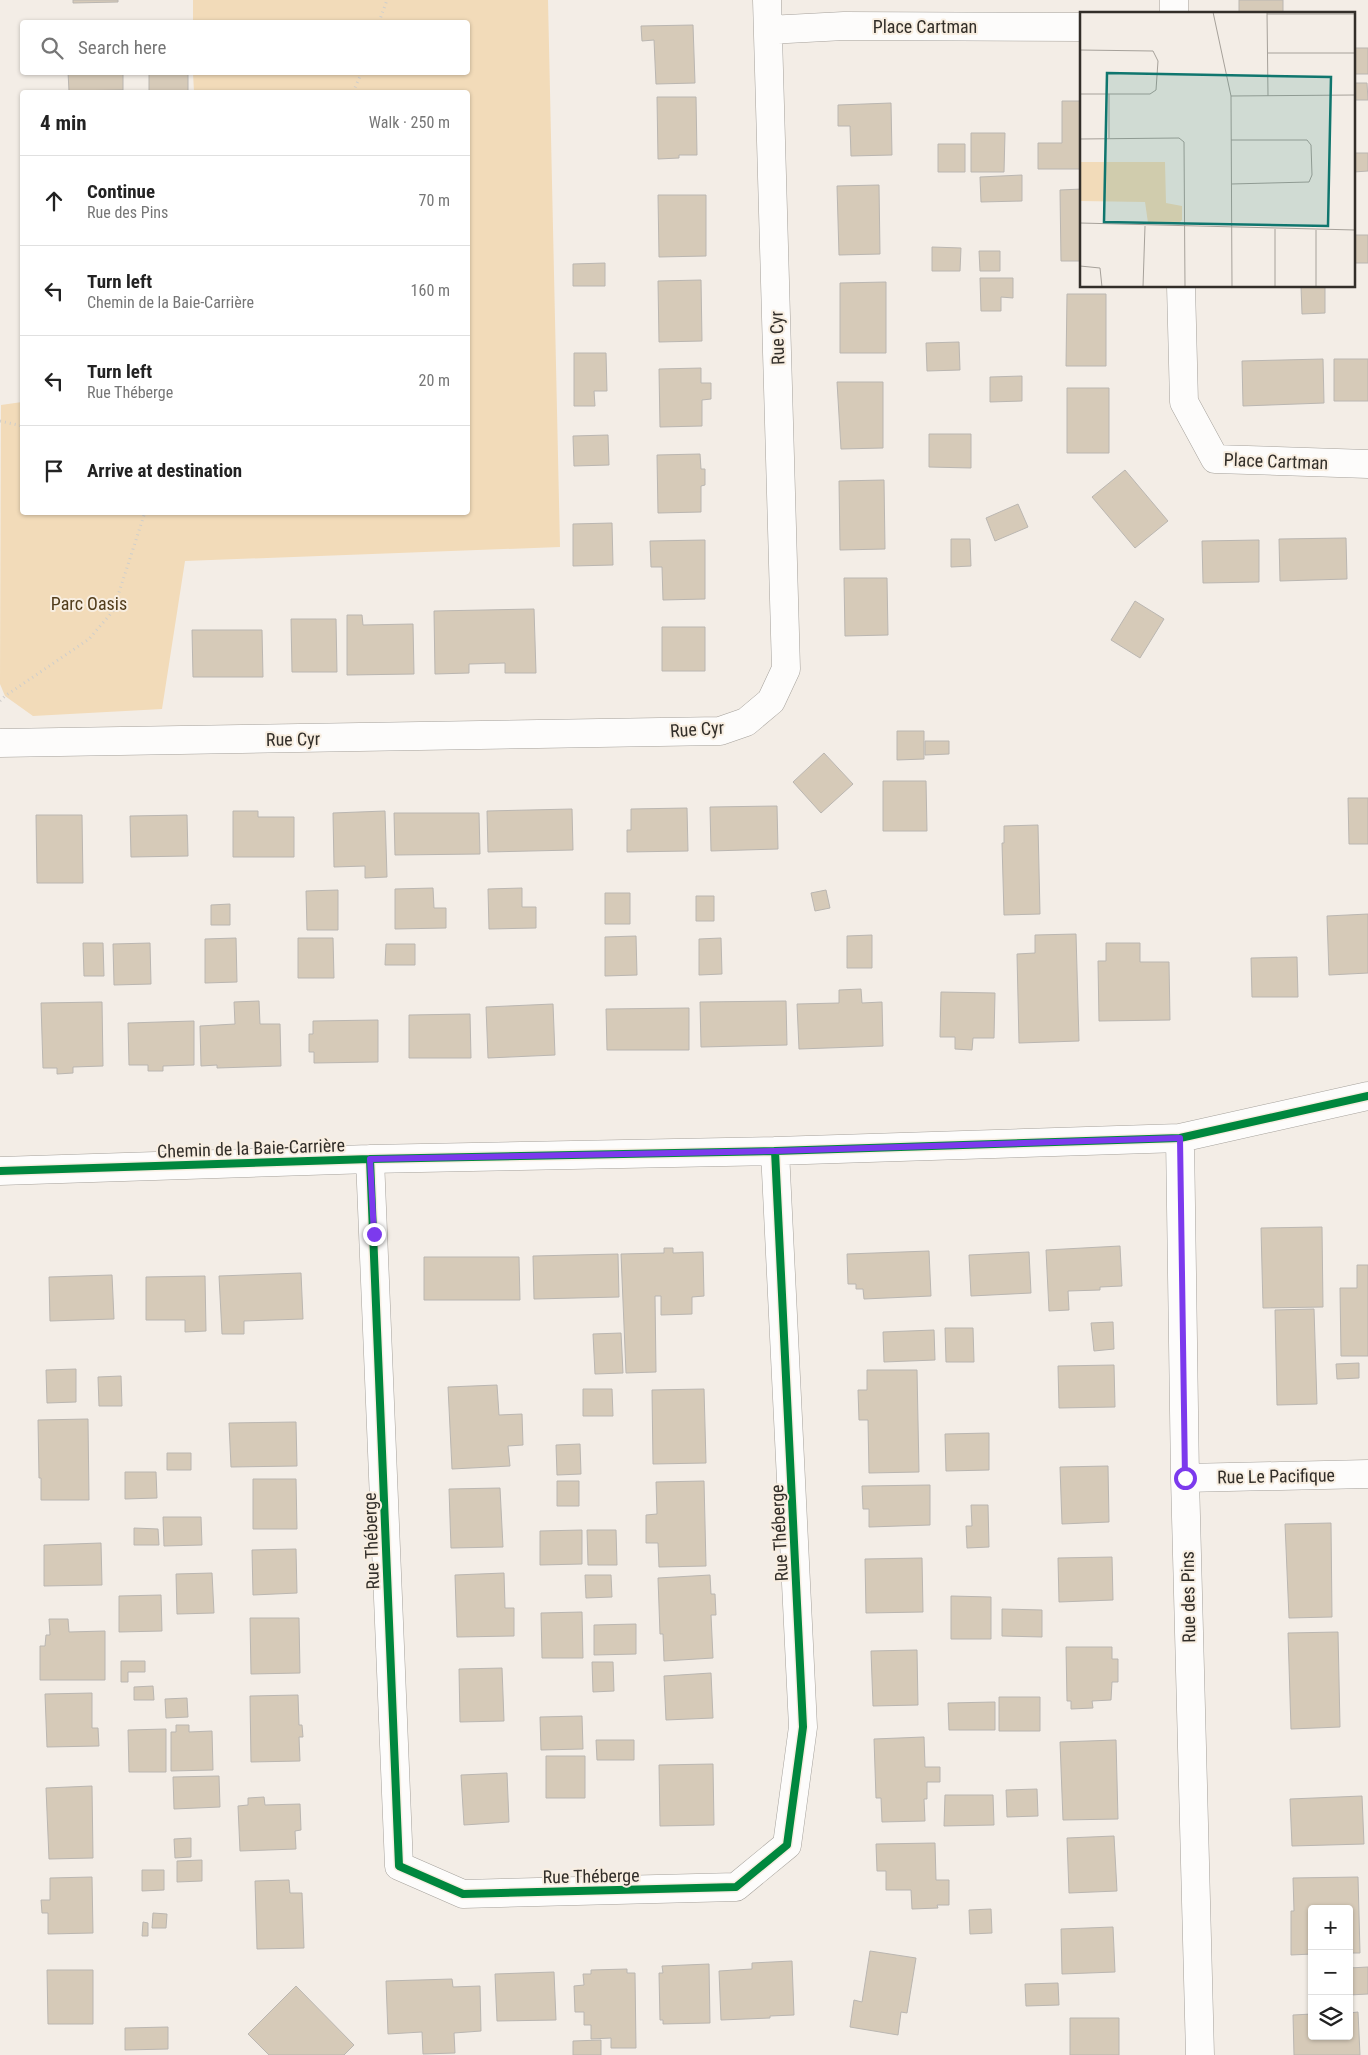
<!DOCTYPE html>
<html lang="en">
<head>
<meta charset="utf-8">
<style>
	:root { --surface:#fff; --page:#f2f2f2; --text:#222; --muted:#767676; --line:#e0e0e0 }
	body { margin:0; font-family:"Roboto Condensed",sans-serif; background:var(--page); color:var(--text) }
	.controls { position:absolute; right:15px; bottom:15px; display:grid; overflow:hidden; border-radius:5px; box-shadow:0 1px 4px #0004 }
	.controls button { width:45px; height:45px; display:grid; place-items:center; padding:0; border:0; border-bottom:1px solid var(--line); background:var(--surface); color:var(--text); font:25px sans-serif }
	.stop { position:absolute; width:15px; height:15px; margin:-11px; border:4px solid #7c3aed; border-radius:50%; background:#fff }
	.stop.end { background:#7c3aed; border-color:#fff; box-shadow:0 1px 5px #0008 }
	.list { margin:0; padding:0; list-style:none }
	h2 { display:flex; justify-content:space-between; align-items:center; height:65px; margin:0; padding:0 20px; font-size:21px }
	h2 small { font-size:16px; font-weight:400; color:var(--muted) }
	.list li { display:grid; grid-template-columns:32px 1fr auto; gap:15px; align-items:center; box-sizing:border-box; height:90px; padding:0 20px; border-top:1px solid var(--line) }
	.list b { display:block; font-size:19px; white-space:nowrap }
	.list p { margin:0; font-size:16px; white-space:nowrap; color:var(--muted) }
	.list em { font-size:16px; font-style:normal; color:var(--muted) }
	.icon { flex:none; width:28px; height:28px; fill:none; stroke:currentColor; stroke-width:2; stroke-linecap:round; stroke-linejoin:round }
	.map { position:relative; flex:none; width:1368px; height:2055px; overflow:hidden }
	.search { position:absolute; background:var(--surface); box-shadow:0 1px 4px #0004; left:20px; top:20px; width:450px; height:55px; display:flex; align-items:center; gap:12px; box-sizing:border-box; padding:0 18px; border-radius:5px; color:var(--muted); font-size:19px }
	.panel { position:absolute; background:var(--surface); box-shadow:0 1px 4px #0004; left:20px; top:90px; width:450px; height:425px; border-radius:5px }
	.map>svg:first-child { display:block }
</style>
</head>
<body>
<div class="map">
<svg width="1368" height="2055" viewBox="0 0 1368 2055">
	<rect width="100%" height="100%" fill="#f3ede6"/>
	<path fill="#f2dbb9" d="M193 0H548L560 547 185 561 162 709 33 716 5 696 0 684 1 405 22 402V512H468V92H194L193 73 468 72V22H193Z"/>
	<path fill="#d6cab8" stroke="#bab6b1" d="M73 0H118V2L73 3Z
		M1239 0H1283V14H1239Z
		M693 25 695 83 656 84 654 40 642 41 641 26Z
		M1354 48H1368V74H1354Z
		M68 72H123V90L69 91Z
		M149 72H188V92H149Z
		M1354 83H1367L1368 100H1355Z
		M657 97H696L697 155H679V158L658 159Z
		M1062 101H1082L1081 169H1038V143H1062Z
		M891 103 892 155 851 156 850 126H838V105Z
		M971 133H1005L1004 172H971Z
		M938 144H965V172H938Z
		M1354 153H1368V171L1354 172Z
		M1022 175V201L981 202 980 177Z
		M879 185 880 254 839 255 837 186Z
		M1082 189V261H1061L1060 190Z
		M658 195H706V256L659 257Z
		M1354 235H1368V263H1354Z
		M932 247 961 248 960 271H932Z
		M979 251H1000V271H980Z
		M605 263V286H573V264Z
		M980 278H1013V298L1001 297V311H981Z
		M701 280 702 341 659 342 658 281Z
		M886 282V353H840V283Z
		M1301 286H1325V313L1302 314Z
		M1067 294H1106V366H1066Z
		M959 342 960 370 927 371 926 343Z
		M574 353H606L607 391H594L595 406H574Z
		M1323 359 1324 403 1243 406 1242 361Z
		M1334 359H1368V401H1334Z
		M701 368V383H711V399L702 400V426L660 427 659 369Z
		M1022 376V401L990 402V377Z
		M837 382H883V448L841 449Z
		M1067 388H1109V453H1067Z
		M929 434H971V468L929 467Z
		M608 435 609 465 574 466 573 436Z
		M700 454 701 469H705V485L701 486V512L658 513 657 455Z
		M1125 470 1168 521 1135 548 1092 497Z
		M884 480 885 549 840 550 839 481Z
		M1018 504 1028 527 995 541 986 518Z
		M612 523 613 565 573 566V524Z
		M1346 538 1347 579 1280 581 1279 539Z
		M951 539H970L971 566 951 567Z
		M705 540V599L663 600 662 567H651L650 541Z
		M1259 540V582L1203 583 1202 541Z
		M844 578H887L888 635 845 636Z
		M1135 601 1164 619 1140 658 1111 640Z
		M534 609 536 673H505V663L469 664V673L435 674 434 611Z
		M347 615H362L363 625 413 624 414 674 347 675Z
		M291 619H336L337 672H292Z
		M662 627H705V671H662Z
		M192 630H262L263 677H193Z
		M897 731H924V759L897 760Z
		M925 741H949V754L925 755Z
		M824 753 853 784 821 813 793 782Z
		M883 781H926L927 831H883Z
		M1348 798H1368V844H1349Z
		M777 806 778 849 711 851 710 807Z
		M687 808 688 851 627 852V830H631V809Z
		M572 809 573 850 488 852 487 811Z
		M233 811H258V817H294V857H233Z
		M385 811 387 877 365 878V866L334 867 333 813Z
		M394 813H479L480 854 395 855Z
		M36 815H82L83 883H37Z
		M187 815 188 856 131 857 130 816Z
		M1038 825 1040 914 1004 915 1002 843H1004V826Z
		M433 888 434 908H446V928L395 929V889Z
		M522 888V907H536V928L489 929 488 889Z
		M338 890V930H307L306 891Z
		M826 890 830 908 815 911 811 893Z
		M605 893H630V924H605Z
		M696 896H714V921H696Z
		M230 904V925H211V905Z
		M1368 914V973L1329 975 1327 916Z
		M1076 934 1079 1041 1019 1043 1017 954 1035 953V935Z
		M872 935V968H847V936Z
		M636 936 637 975 605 976V937Z
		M236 938 237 982 205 983V939Z
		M298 938H333L334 978H298Z
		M721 938 722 974 699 975V939Z
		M83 943H103L104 976H84Z
		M150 943 151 984 114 985 113 944Z
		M1106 943H1140V962H1169L1170 1020 1099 1021 1098 961H1106Z
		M386 944H415V965H385Z
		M1297 957 1298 997H1252L1251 958Z
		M861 989 862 1003 882 1002 883 1046 799 1049 797 1004 839 1003V990Z
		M941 992 995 993 994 1038H973L972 1050 955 1049V1037H940Z
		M259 1001 260 1024H280L281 1066 217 1068V1065L201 1066 200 1026 235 1024 234 1002Z
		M786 1001 787 1045 701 1047 700 1002Z
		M102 1002 103 1066 73 1067V1073L57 1074V1068H43L41 1003Z
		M553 1004 555 1055 488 1058 486 1007Z
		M689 1008V1050H607L606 1009Z
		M470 1014 471 1058H409V1015Z
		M378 1020V1062L314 1063V1052H309V1034H313V1021Z
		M194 1021V1065L163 1066V1071H148V1065H129L128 1023Z
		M1322 1227 1323 1307 1263 1308 1261 1228Z
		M1120 1246 1122 1286 1100 1287V1290L1068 1291 1069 1310 1049 1311 1046 1250Z
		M664 1248H673V1253L703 1252 704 1296 692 1297V1314L661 1315V1296H655L656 1372 626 1373 621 1254 664 1253Z
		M929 1251 931 1296 864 1299 863 1289H856V1284H848L847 1254Z
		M1029 1252 1031 1293 971 1296 969 1255Z
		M618 1254 619 1297 534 1299 533 1256Z
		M424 1257H519L520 1300H424Z
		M1357 1265H1368V1356H1341L1340 1288H1357Z
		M301 1273 303 1319 244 1321V1334H222L219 1276Z
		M112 1275 114 1319 50 1321 49 1277Z
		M205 1276 206 1331 185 1332V1320H146V1277Z
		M1314 1309 1317 1404 1277 1405 1275 1310Z
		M1113 1322 1114 1349 1094 1351 1091 1323Z
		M945 1328H973L974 1362H946Z
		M934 1330 935 1360 884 1362 883 1332Z
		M621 1333 623 1373 595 1374 593 1334Z
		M1359 1363V1378L1337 1379 1336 1364Z
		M1114 1365 1115 1407 1059 1408 1058 1366Z
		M76 1369V1402L47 1403 46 1370Z
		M867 1370H917L919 1472 869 1473 868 1420H859L858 1390H867Z
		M121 1376 122 1406H99L98 1377Z
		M497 1385 499 1415 522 1414 523 1445 508 1446 510 1466 452 1469 448 1387Z
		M583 1389H612L613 1416H583Z
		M704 1389 706 1463 653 1464 652 1390Z
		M88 1419 89 1500H41V1478H39L38 1420Z
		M296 1422 297 1466 231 1467 229 1423Z
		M989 1433V1470L946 1471 945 1434Z
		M580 1444 581 1474 557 1475 556 1445Z
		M167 1453H191V1470H167Z
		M1108 1466 1109 1522 1062 1524 1060 1467Z
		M125 1472H156L157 1498 125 1499Z
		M253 1479H296L297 1529H253Z
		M557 1481H579V1506H557Z
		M704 1481 706 1566 659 1567 658 1543H646V1515L657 1514 656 1482Z
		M930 1485V1525L869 1527V1509H863L862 1486Z
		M500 1488 503 1547 451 1548 449 1489Z
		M971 1505H988L989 1547 967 1548 966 1526H972Z
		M163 1517H201L202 1545 164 1546Z
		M1331 1523 1332 1617 1289 1618 1285 1524Z
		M134 1528 158 1529 159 1545H134Z
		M582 1530V1564L540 1565V1531Z
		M587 1530H616L617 1565H588Z
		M101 1543 102 1585 44 1586V1545Z
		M296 1549 297 1593 253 1595 252 1550Z
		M1112 1557 1113 1600 1059 1602 1058 1558Z
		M922 1558 923 1612 866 1613 865 1559Z
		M212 1573 214 1613 177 1614 176 1574Z
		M504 1573 505 1608H514V1636L457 1637 455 1575Z
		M585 1575H611L612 1597 586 1598Z
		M710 1575 711 1594H715L716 1615H711L713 1658 664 1661 663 1634H660L658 1578Z
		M161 1595 162 1631 119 1632V1596Z
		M951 1596 991 1597V1639H951Z
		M1002 1609 1042 1610V1637L1002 1636Z
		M582 1612 583 1658H542L541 1613Z
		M250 1618H299L300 1673 251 1674Z
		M49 1619H68L69 1632 105 1631V1680H40V1646H45L46 1635H50Z
		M636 1624V1654L594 1655V1625Z
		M1338 1632 1340 1727 1291 1729 1288 1633Z
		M1066 1647H1112V1659H1118V1682H1112L1111 1700 1092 1701 1093 1708 1071 1709V1701H1067Z
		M917 1650 918 1705 873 1706 871 1651Z
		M121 1661H145V1672H128V1682H121Z
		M592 1662H613L614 1691 593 1692Z
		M502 1668 504 1721 460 1722 459 1669Z
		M711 1673 713 1718 666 1720 664 1676Z
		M153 1686 154 1700H134V1687Z
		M92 1693V1728H98L99 1746 47 1747 45 1694Z
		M298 1695 299 1725H302L303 1737H299L300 1761 251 1762 250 1696Z
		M999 1697H1040V1731H999Z
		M187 1698 188 1717 166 1718 165 1699Z
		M995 1702V1730H949L948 1703Z
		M582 1716 583 1749 541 1750 540 1717Z
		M176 1725H189V1732L212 1731 213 1770 171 1771V1732H176Z
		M166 1729V1772H129L128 1730Z
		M924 1737 925 1767H940V1782H927V1799H924L925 1821 882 1822 881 1798H876L874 1739Z
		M596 1740H634V1760H597Z
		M1116 1740 1118 1819 1063 1820 1060 1742Z
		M546 1756H585V1798H546Z
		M713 1764 714 1825 660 1826 659 1765Z
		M507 1773 509 1822 464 1825 461 1775Z
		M219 1776 220 1807 174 1809 173 1777Z
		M92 1786 93 1858 49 1859 46 1788Z
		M1037 1789 1038 1816 1007 1817 1006 1790Z
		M945 1795H993L994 1825 944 1826Z
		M1362 1796 1364 1844 1292 1846 1290 1799Z
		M264 1797 265 1805 300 1804 301 1830 295 1831 296 1849 240 1851 238 1806 248 1805V1798Z
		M1114 1836 1117 1891 1069 1893 1067 1838Z
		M191 1838V1857L175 1858 174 1839Z
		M935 1843 936 1880H949V1905H937L938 1908 912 1909 911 1890H886V1871H877L876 1844Z
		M202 1860V1881L177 1882V1861Z
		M142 1870H164V1890L142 1891Z
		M92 1877 93 1933 48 1934V1913H42L41 1900H50V1878Z
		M1358 1877 1360 1953H1349V1909H1312V1954L1291 1955V1911H1294L1293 1878Z
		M289 1880 290 1893H302L304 1948 257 1949 255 1881Z
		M991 1909 992 1933 970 1934 969 1910Z
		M153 1913 167 1914 166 1928H152Z
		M143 1922 148 1923V1936H142Z
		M1113 1927 1115 1972 1062 1974 1061 1929Z
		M870 1951 916 1958 907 2013 901 2012 898 2035 850 2027 854 2000 862 2002Z
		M792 1961 794 2015 770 2016V2018L721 2020 719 1971 752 1969V1963Z
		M709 1964 710 2023 663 2024V2020H660L659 1973H663L662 1966Z
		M1368 1967V1994L1349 1995V1968Z
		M627 1969V1973H635L636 2048H611V2038L591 2039V2025H584V2012H575L574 1986 584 1985 583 1974H591V1970Z
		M47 1970H93V2024H48Z
		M554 1972 556 2020 497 2021 495 1974Z
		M452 1979 453 1987 480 1986 481 2031 454 2033 455 2053 423 2054 422 2032 388 2034 386 1981Z
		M1058 1983 1059 2005 1026 2006 1025 1984Z
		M296 1986 354 2045 344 2055H269L248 2034Z
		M1358 2012 1360 2055H1294L1293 2015 1312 2014V2036H1349V2013Z
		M1070 2018H1119V2055H1070Z
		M168 2027V2049L125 2050V2028Z
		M601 2040V2055H573V2041Z"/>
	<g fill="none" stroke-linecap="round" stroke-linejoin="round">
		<defs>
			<path id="minor" d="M1174 0V14
				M768 30 844 26 1082 27
				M1181 286 1184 402 1215 459 1368 464
				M0 743 720 731 746 722 771 701 786 669 767 0
				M1180 1138 1185 1478 1200 2055
				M370 1159 399 1866 463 1894 736 1887 787 1845 803 1727 775 1151
				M0 1171 370 1159 775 1151 1180 1138 1368 1096
				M1185 1478 1368 1474"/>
		</defs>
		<use href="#minor" stroke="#a5a19b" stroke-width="29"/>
		<path stroke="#cfcecb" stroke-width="3" stroke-dasharray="1 4" stroke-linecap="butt" d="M379 22 387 0
			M353 92 362 72
			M0 421 22 426
			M0 701 5 696 89 639 113 611 145 512"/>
		<use href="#minor" stroke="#fdfcfb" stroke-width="28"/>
		<defs>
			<path id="cycleway" d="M370 1159 399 1866 463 1894 736 1887 787 1845 803 1727 775 1151
				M0 1171 370 1159 775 1151 1180 1138 1368 1096"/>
		</defs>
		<use href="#cycleway" stroke="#f8eee1" stroke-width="11"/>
		<use href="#cycleway" stroke="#00873e" stroke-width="8"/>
	</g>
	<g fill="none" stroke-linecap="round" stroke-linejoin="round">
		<path stroke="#7c3aed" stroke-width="6" d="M374 1234 370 1159 775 1151 1180 1138 1185 1478"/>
	</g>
	<g text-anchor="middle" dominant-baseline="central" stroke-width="4" stroke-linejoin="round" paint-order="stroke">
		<g font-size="18" fill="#322e29" stroke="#f8eee1">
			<text x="925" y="26">Place Cartman</text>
			<text transform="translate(777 338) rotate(-92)">Rue Cyr</text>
			<text transform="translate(1276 461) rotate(2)">Place Cartman</text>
			<text transform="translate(697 729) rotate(-4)">Rue Cyr</text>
			<text transform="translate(293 739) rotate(-1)">Rue Cyr</text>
			<text transform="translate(251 1148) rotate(-2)">Chemin de la Baie-Carrière</text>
			<text transform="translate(1276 1476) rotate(-1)">Rue Le Pacifique</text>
			<text transform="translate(779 1533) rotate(-93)">Rue Théberge</text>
			<text transform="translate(371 1541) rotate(-92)">Rue Théberge</text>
			<text transform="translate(1188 1597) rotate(-91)">Rue des Pins</text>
			<text transform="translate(591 1876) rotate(-1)">Rue Théberge</text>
		</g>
		<g font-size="18" fill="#513c1b" stroke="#f8eee1">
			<text x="89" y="603">Parc Oasis</text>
		</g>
	</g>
	<g transform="translate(1080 12)">
		<rect width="275" height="275" fill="#f3ede6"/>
		<path d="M0 150H85L86 191 102 194V208L98 212 68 211 65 190 0 189Z" fill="#f2dbb9"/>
		<path fill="none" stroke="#a6a19a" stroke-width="1" d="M133 0 151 84 152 275M187 0 188 84M187 2H275M0 38 73 39 78 49 76 78 70 82H0M188 41H275M151 84 275 83M29 126V82M0 127 99 126 104 130 105 275M151 128H227L231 133 232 163 229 170 151 172M0 211 275 218M195 217V275M236 218V275M0 254 20 256 22 275M63 275 65 214"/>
		<path fill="#0f766e" fill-opacity="0.15" stroke="#0f766e" stroke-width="2.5" d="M27 61 251 65 248 214 24 210Z"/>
		<rect width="275" height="275" fill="none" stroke="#322e29" stroke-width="2.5"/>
	</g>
</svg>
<div class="controls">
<button>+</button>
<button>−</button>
<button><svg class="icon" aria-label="layers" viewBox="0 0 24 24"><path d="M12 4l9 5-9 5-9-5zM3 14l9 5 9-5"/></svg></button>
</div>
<div class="stop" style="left:1185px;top:1478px"></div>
<div class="stop end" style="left:374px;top:1234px"></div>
<div class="search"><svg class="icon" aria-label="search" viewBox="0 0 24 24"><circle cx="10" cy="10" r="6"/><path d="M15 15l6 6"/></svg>Search here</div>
<section class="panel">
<h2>4 min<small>Walk · 250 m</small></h2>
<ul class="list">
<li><svg class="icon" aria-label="ahead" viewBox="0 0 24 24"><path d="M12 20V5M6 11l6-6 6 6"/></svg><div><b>Continue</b><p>Rue des Pins</p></div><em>70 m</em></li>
<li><svg class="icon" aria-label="left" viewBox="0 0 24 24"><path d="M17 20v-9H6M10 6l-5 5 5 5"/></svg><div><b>Turn left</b><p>Chemin de la Baie-Carrière</p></div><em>160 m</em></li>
<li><svg class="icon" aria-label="left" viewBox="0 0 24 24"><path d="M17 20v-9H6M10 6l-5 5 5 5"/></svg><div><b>Turn left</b><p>Rue Théberge</p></div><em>20 m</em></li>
<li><svg class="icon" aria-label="arrive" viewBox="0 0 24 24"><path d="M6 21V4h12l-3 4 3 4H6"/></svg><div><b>Arrive at destination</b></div></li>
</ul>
</section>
</div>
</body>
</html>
